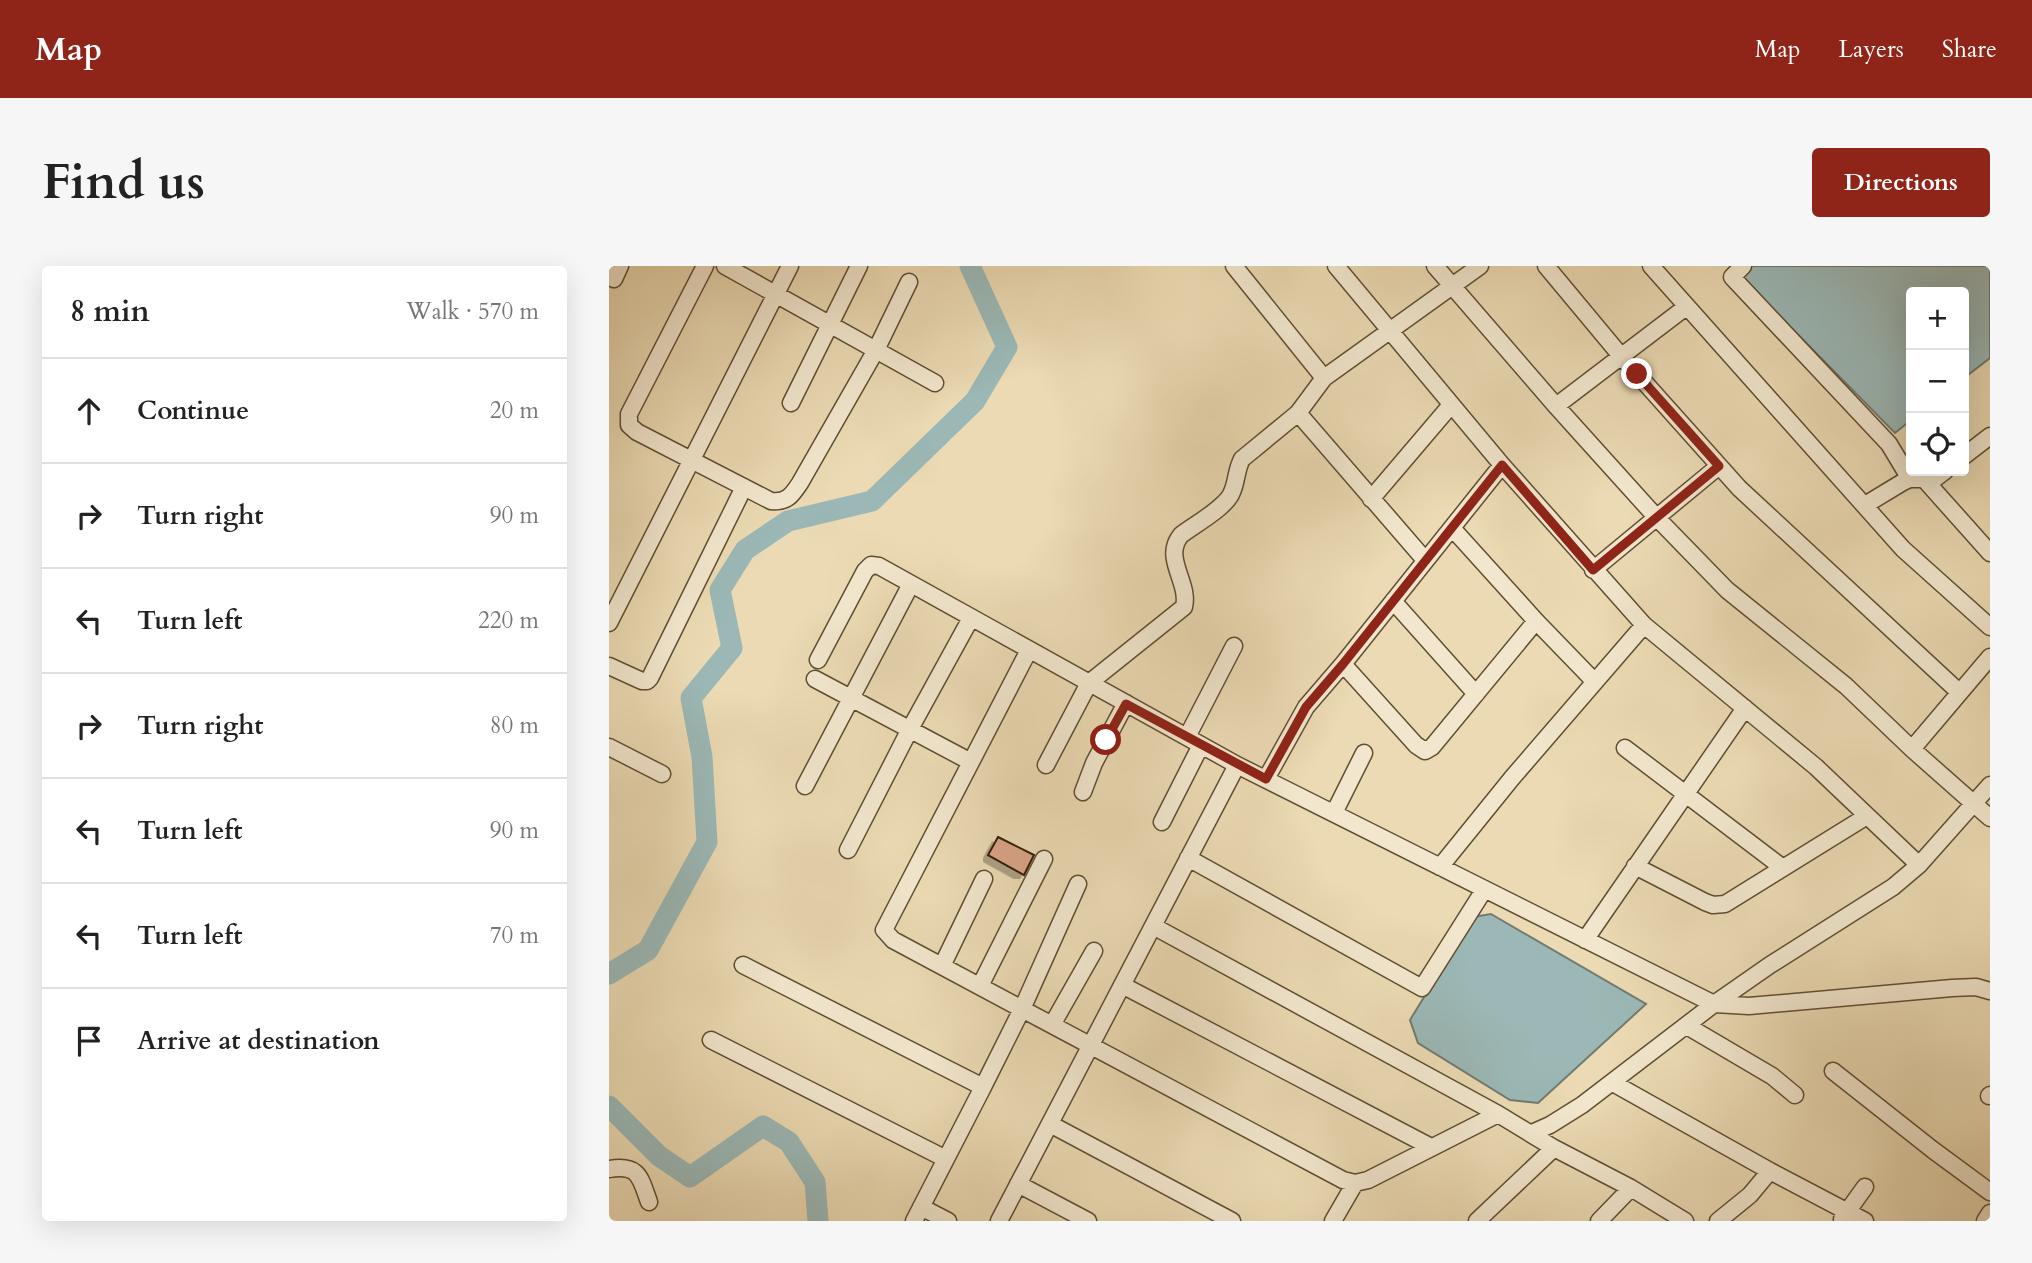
<!DOCTYPE html>
<html lang="en">
<head>
<meta charset="utf-8">
<style>
	:root { --surface:#fff; --page:#f6f6f6; --text:#222; --muted:#767676; --line:#e0e0e0; --accent:#8f2418 }
	body { margin:0; font-family:Cardo,serif; background:var(--page); color:var(--text) }
	.controls { position:absolute; right:21px; top:21px; display:grid; overflow:hidden; border-radius:7px; box-shadow:0 7px 28px #0002 }
	.controls button { width:63px; height:63px; display:grid; place-items:center; padding:0; border:0; border-bottom:2px solid var(--line); background:var(--surface); color:var(--text); font:35px sans-serif }
	.stop { position:absolute; width:21px; height:21px; margin:-16px; border:5px solid #8f2418; border-radius:50%; background:#fff }
	.stop.end { background:#8f2418; border-color:#fff; box-shadow:0 2px 7px #0008 }
	.list { margin:0; padding:0; list-style:none }
	h2 { display:flex; justify-content:space-between; align-items:center; height:91px; margin:0; padding:0 28px; font-size:30px }
	h2 small { font-size:23px; font-weight:400; color:var(--muted) }
	.list li { display:grid; grid-template-columns:46px 1fr auto; gap:21px; align-items:center; box-sizing:border-box; height:105px; padding:0 28px; border-top:2px solid var(--line) }
	.list b { display:block; font-size:26px; white-space:nowrap }
	.list em { font-size:23px; font-style:normal; color:var(--muted) }
	.icon { flex:none; width:38px; height:38px; fill:none; stroke:currentColor; stroke-width:2; stroke-linecap:round; stroke-linejoin:round }
	.map { position:relative; flex:none; width:1381px; height:955px; overflow:hidden; border-radius:7px }
	header { display:flex; align-items:center; gap:42px; box-sizing:border-box; height:98px; padding:0 35px; background:var(--accent); color:#fff }
	header strong { font-size:33px }
	nav { display:flex; gap:38px; margin-inline-start:auto; font-size:24px }
	.intro { display:flex; align-items:center; justify-content:space-between; box-sizing:border-box; height:168px; padding:0 42px }
	h1 { margin:0; font-size:49px }
	.button { padding:18px 32px; border-radius:7px; background:var(--accent); color:#fff; font-size:24px; font-weight:700 }
	main { display:flex; gap:42px; padding:0 42px }
	aside { flex:1; background:var(--surface); border-radius:7px; box-shadow:0 7px 28px #0002 }
	.map>svg:first-child { display:block }
</style>
</head>
<body>
<header>
<strong>Map</strong>
<nav><a>Map</a><a>Layers</a><a>Share</a></nav>
</header>
<div class="intro"><h1>Find us</h1><a class="button">Directions</a></div>
<main>
<aside>
<h2>8 min<small>Walk · 570 m</small></h2>
<ul class="list">
<li><svg class="icon" aria-label="ahead" viewBox="0 0 24 24"><path d="M12 20V5M6 11l6-6 6 6"/></svg><div><b>Continue</b></div><em>20 m</em></li>
<li><svg class="icon" aria-label="right" viewBox="0 0 24 24"><path d="M7 20v-9h11M14 6l5 5-5 5"/></svg><div><b>Turn right</b></div><em>90 m</em></li>
<li><svg class="icon" aria-label="left" viewBox="0 0 24 24"><path d="M17 20v-9H6M10 6l-5 5 5 5"/></svg><div><b>Turn left</b></div><em>220 m</em></li>
<li><svg class="icon" aria-label="right" viewBox="0 0 24 24"><path d="M7 20v-9h11M14 6l5 5-5 5"/></svg><div><b>Turn right</b></div><em>80 m</em></li>
<li><svg class="icon" aria-label="left" viewBox="0 0 24 24"><path d="M17 20v-9H6M10 6l-5 5 5 5"/></svg><div><b>Turn left</b></div><em>90 m</em></li>
<li><svg class="icon" aria-label="left" viewBox="0 0 24 24"><path d="M17 20v-9H6M10 6l-5 5 5 5"/></svg><div><b>Turn left</b></div><em>70 m</em></li>
<li><svg class="icon" aria-label="arrive" viewBox="0 0 24 24"><path d="M6 21V4h12l-3 4 3 4H6"/></svg><div><b>Arrive at destination</b></div></li>
</ul>
</aside>
<div class="map">
<svg width="1381" height="955" viewBox="0 0 1381 955">
	<defs>
		<filter id="shadow"><feDropShadow dx="-5.5" dy="5.5" stdDeviation="0" flood-color="#0004"/></filter>
	</defs>
	<rect width="100%" height="100%" fill="#ebdab3"/>
	<filter id="stains"><feTurbulence type="fractalNoise" baseFrequency=".00286" numOctaves="4"/><feColorMatrix values="0 0 0 0 .2 0 0 0 0 .09 0 0 0 0 .02 0 0 0 .5 -.17"/></filter>
	<radialGradient id="worn" r=".72"><stop offset=".6" stop-color="#630" stop-opacity="0"/><stop offset="1" stop-color="#630" stop-opacity=".3"/></radialGradient>
	<path fill="#9bb8b6" stroke="#717b70" stroke-width="2" d="M1141 0H1381V92L1355 112V26H1302V154L1286 167 1131 10Z
		M882 648 1037 738 929 837 901 834 809 777 801 754 864 651Z"/>
	<g fill="none" stroke-linecap="round" stroke-linejoin="round">
		<path stroke="#9bb8b6" stroke-width="21" d="M0 708 39 684 98 576 93 491 82 432 123 382 111 324 136 284 179 255 263 235 366 135 398 81 361 0
			M0 840 50 890 81 911 154 860 180 876 206 916 209 955"/>
	</g>
	<path fill="#d9a487" stroke="#311f07" stroke-width="2" filter="url(#shadow)" d="M389 571 425 589 415 609 379 589Z"/>
	<g fill="none" stroke-linecap="round" stroke-linejoin="round">
		<defs>
			<path id="minor" d="M96 0 20 148V159L28 166 162 235C178 237 183 229 191 217L267 84 300 16
				M116 0 326 117
				M625 0 715 112
				M727 0 893 199 1035 359 1207 501 1310 599
				M826 0 947 140 1048 252 1118 324 1237 420 1303 483 1381 552
				M937 0 1012 90 1130 222 1350 426
				M1042 0 1294 283 1381 361
				M1134 0 1123 11 1280 178 1301 213
				M5 13 11 0
				M182 137 250 0
				M947 140 1077 41
				M689 147 816 294
				M1355 190 1381 170
				M1320 217 1336 205
				M762 233 842 139
				M1256 239 1294 216 1301 213H1315L1381 287
				M843 262 927 355 986 416
				M984 304 1110 200
				M784 335 867 428
				M0 357 181 0
				M420 384 275 664 284 674 413 743 469 618
				M209 394 256 305 262 299 270 300 628 499
				M734 398 807 479 816 485 823 481 927 355
				M0 400 33 415H38L41 412 135 221
				M206 413 362 496
				M578 471 625 380
				M0 481 53 508
				M1016 482 1174 602
				M1303 483 1381 391
				M437 499 480 417 575 341C581 316 553 292 572 269 585 259 618 241 623 226 628 215 627 204 633 193L689 147 715 112 871 0
				M657 513 697 441 734 398 893 199
				M196 520 302 318
				M474 526 485 497 517 437
				M725 547 755 487
				M553 556 592 479
				M239 584 301 463 362 352
				M579 592 813 722 875 624
				M1026 600 1096 636 1104 639 1116 638 1258 550
				M831 601 903 512 1035 359
				M544 660 889 848 945 882 1022 922 1076 955
				M976 674 1136 442
				M134 699 374 821 305 955
				M333 700 375 613
				M513 719 822 881
				M371 720 435 593
				M443 759 485 685
				M1078 760 1163 810 1186 829
				M102 774 337 893
				M1224 805 1324 884 1381 926
				M1004 817 1161 905
				M374 821 413 743 734 914 746 917 759 914 889 848
				M1380 830 1381 829
				M441 858 623 955
				M923 867 941 859 973 839 1105 738 1161 699 1284 621 1310 599 1381 519
				M0 903C30 898 31 911 40 936
				M409 918 479 955
				M312 941 339 955
				M1233 953 1256 921
				M390 955 628 499 1105 738 1140 740 1343 722 1367 721 1381 725
				M724 955 746 917
				M868 955 945 882
				M990 955 1022 922
				M1109 955 1141 929 1161 905 1256 955
				M1376 955 1381 947"/>
		</defs>
		<use href="#minor" stroke="#604e32" stroke-width="19"/>
		<use href="#minor" stroke="#f2e7ce" stroke-width="16"/>
	</g>
	<g fill="none" stroke-linecap="round" stroke-linejoin="round">
		<path stroke="#8f2418" stroke-width="9" d="M497 474 517 438 657 513 697 441 734 398 893 199 984 304 1110 200 1028 108"/>
	</g>
	<rect width="100%" height="100%" filter="url(#stains)"/>
	<rect width="100%" height="100%" fill="url(#worn)"/>
</svg>
<div class="controls">
<button>+</button>
<button>−</button>
<button><svg class="icon" aria-label="locate" viewBox="0 0 24 24"><circle cx="12" cy="12" r="6"/><path d="M12 2v4M12 18v4M2 12h4M18 12h4"/></svg></button>
</div>
<div class="stop" style="left:497px;top:474px"></div>
<div class="stop end" style="left:1028px;top:108px"></div>
</div>
</main>
</body>
</html>
